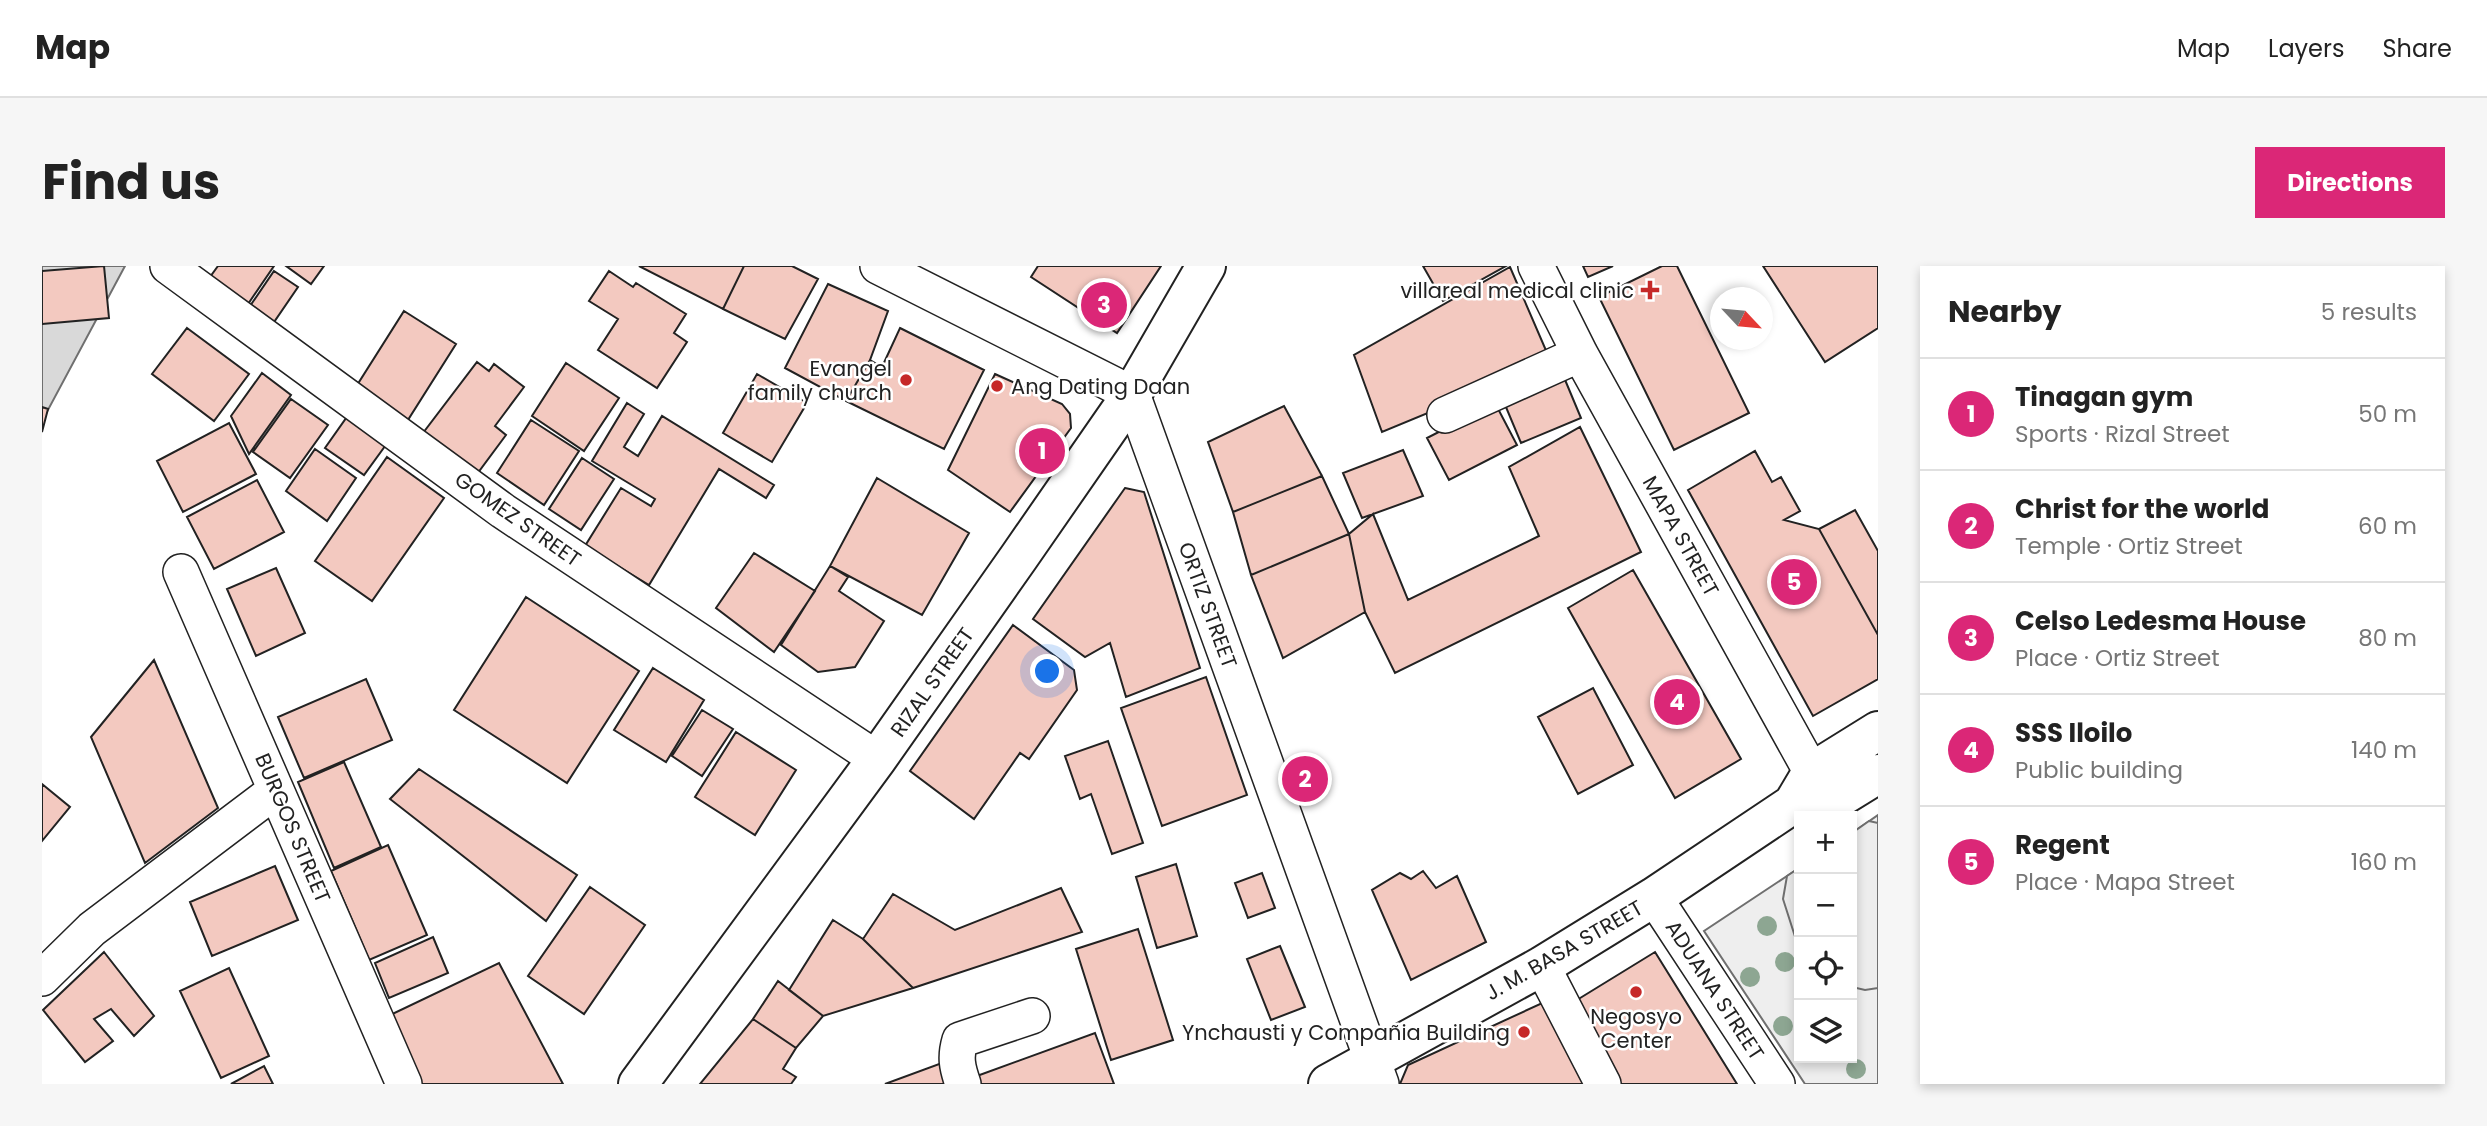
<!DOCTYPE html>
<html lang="en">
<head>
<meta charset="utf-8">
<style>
	:root { --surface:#fff; --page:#f6f6f6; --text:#222; --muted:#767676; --line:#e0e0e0; --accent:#db2777 }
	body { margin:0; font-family:Poppins,sans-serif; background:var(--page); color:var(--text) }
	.controls { position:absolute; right:21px; bottom:21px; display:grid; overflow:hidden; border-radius:0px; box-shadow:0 4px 10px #0003 }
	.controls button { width:63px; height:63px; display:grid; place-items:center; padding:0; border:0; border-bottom:2px solid var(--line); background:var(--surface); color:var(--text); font:35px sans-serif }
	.compass { position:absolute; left:1668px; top:21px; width:63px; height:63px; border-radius:50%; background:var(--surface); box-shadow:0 4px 10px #0003; rotate:116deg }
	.you { position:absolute; left:1006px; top:406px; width:24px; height:24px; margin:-18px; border:5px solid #fff; border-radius:50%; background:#1a73e8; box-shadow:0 0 0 10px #1a73e833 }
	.badge { display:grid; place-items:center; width:46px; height:46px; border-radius:50%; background:var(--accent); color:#fff; font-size:23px; font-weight:700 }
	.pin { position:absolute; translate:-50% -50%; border:4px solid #fff; box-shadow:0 2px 7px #0006 }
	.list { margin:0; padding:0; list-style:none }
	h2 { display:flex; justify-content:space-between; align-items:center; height:91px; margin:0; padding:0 28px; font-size:30px }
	h2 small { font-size:23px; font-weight:400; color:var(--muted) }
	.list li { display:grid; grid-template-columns:46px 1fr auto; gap:21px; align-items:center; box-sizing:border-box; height:112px; padding:0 28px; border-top:2px solid var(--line) }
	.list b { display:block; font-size:26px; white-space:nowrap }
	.list p { margin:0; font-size:23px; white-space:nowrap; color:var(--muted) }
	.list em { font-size:23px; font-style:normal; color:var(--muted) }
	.icon { flex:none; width:38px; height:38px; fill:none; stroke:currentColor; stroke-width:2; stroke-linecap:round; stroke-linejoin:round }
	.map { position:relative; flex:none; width:1836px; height:818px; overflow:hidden; border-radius:0px }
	header { display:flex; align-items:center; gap:42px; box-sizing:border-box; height:98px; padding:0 35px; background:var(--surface); border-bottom:2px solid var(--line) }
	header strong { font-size:33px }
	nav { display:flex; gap:38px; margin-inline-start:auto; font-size:24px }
	.intro { display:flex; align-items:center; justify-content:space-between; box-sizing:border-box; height:168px; padding:0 42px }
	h1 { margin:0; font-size:49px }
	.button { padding:18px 32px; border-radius:0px; background:var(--accent); color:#fff; font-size:24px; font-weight:700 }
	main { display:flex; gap:42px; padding:0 42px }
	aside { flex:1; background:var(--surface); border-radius:0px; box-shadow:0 4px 10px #0003 }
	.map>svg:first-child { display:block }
</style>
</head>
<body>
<header>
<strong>Map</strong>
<nav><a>Map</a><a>Layers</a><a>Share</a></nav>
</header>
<div class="intro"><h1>Find us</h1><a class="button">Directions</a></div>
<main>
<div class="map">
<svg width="1836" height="818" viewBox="0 0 1836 818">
	<rect width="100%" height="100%" fill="#fff"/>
	<path fill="#eee" stroke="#6f6f6f" stroke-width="2" d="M1836 549V818H1763L1662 665 1757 602V792H1810V567Z"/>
	<path fill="#ededed" stroke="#6f6f6f" stroke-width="2" d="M1827 555 1836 557V722L1823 724 1810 721V567Z
		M1757 602V683L1741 633 1745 610Z"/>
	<path fill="#d9d9d9" stroke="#6f6f6f" stroke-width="2" d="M0 0H83L0 155Z"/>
	<path fill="#f3c9c0" stroke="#222" stroke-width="2" d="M62 0 67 52 0 58V5Z
		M176 0H232L206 38 168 11Z
		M244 0H282L269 18Z
		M597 0H702L681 43Z
		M702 0H750L776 13 743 73 681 43Z
		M996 0H1119L1075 67 989 11Z
		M1381 0H1464L1401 35Z
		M1541 0H1571L1546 11Z
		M1620 0H1635L1707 147 1632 184 1557 31Z
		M1721 0H1836V62L1783 96Z
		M1468 1 1509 96 1340 166 1312 89Z
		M232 5 256 21 230 59 206 43Z
		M567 5 591 21 594 17 644 48 632 67 645 76 615 122 556 84 576 53 547 35Z
		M786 18 846 45 828 94 804 135 743 102Z
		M362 45 414 78 364 157 312 124Z
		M145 62 207 108 172 155 110 108Z
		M858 62 942 104 902 183 804 135 828 94 840 101Z
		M435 96 447 105 452 98 482 121 453 160 464 169 435 208 381 167Z
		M524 97 577 132 542 185 490 150Z
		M220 107 249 129 207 188 189 150Z
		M715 108 765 137 730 196 681 167Z
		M953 108 1020 138 1028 148 1029 162 968 246 906 204Z
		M1521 109 1539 152 1479 177 1461 134Z
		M249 133 286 159 248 212 211 186Z
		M585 137 602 148 582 181 596 190 620 150 732 219 724 232 677 203 607 319 543 280 579 222 609 240 613 233 550 195Z
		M1453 137 1475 179 1407 214 1385 172Z
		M1242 140 1280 210 1191 246 1166 176Z
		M0 141 6 143 0 166Z
		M307 148 346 176 322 209 283 182Z
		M489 154 537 185 502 239 455 207Z
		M187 157 214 208 141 246 115 195Z
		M1538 161 1599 286 1353 407 1323 346 1307 268 1331 248 1366 334 1497 270 1467 201Z
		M273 183 314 212 285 255 244 225Z
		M1361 184 1381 230 1320 252 1301 207Z
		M1713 185 1730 216 1739 211 1758 245 1742 254 1777 263 1836 369V413L1771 450 1646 224Z
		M345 191 402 232 330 335 273 295Z
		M540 192 572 213 539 264 507 243Z
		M1280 210 1307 268 1209 309 1191 246Z
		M835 212 927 267 880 349 788 300Z
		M215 214 242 266 172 303 145 251Z
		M1083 222 1102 226 1158 402 1084 431 1068 377 1043 391 991 353Z
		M1813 244 1836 285V369L1777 263Z
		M1307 268 1323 346 1241 392 1209 309Z
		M712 287 773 325 732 386 674 342Z
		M788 300 806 311 797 325 842 355 813 401 776 406 739 379Z
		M234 302 263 367 214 390 185 323Z
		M1591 304 1699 493 1633 532 1526 342Z
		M484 331 597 405 525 517 412 444Z
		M971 359 1032 404 1035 424 987 493 978 487 932 553 868 505Z
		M112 394 176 542 103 597 49 471Z
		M611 402 662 434 624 496 572 464Z
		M1164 411 1205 529 1120 560 1079 442Z
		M324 413 350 474 262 512 236 451Z
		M1551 422 1591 499 1536 528 1496 451Z
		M660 444 691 463 660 510 630 490Z
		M694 466 754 504 713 569 653 531Z
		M1066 475 1101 577 1070 588 1049 528 1038 533 1023 490Z
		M302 496 339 581 292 602 256 516Z
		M377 503 535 609 504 655 348 533Z
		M0 518 28 541 0 575Z
		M346 579 385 669 327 694 289 605Z
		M1134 598 1155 670 1115 682 1094 611Z
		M233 600 256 654 170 690 148 636Z
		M1381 605 1394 622 1415 610 1444 676 1369 714 1330 624 1358 607 1369 613Z
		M1220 607 1233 642 1206 652 1193 617Z
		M548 621 603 659 542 748 486 710Z
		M1019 622 1040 666 871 722 821 673 851 628 913 664Z
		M791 654 821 673 871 722 781 750 747 724Z
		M1096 663 1131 774 1069 794 1034 683Z
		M391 671 406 707 347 732 333 697Z
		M1238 680 1263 741 1229 754 1205 693Z
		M62 686 112 750 92 770 69 743 52 753 71 775 43 796 1 744Z
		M1613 686 1695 818H1576L1530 737Z
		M457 697 521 818H377L344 751Z
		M187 702 227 790 179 812 138 725Z
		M736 715 781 750 754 782 711 753Z
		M1509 733 1553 818H1358L1366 799Z
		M711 753 754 782 741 803 754 811 749 818H658Z
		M1053 767 1072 818H925L924 814Z
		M908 794 916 818H843Z
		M222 800 231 818H189Z"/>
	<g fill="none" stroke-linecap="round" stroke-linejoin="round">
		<defs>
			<path id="minor" d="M126 0 461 245 835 493
				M836 0 1090 128 1339 818
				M1494 0 1538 88 1784 532
				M1403 149 1538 88
				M139 306 362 818
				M1612 631 1735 818
				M1500 700 1561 818
				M0 712 50 663 234 524
				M921 818C915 801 913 791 918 774L990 750"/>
			<path id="major" d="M1751 538H1787L1836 508
				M596 818 835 493 977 291 1090 128 1164 0
				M1286 818 1500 700 1612 631 1751 538 1770 506 1836 465"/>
		</defs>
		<use href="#minor" stroke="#222" stroke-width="38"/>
		<use href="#major" stroke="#222" stroke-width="42"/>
		<use href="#minor" stroke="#fff" stroke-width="35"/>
		<use href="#major" stroke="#fff" stroke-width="38"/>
	</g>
	<g fill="#8da692">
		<circle cx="1725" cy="660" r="10"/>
		<circle cx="1743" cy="696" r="10"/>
		<circle cx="1708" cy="711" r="10"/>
		<circle cx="1741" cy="760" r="10"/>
		<circle cx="1814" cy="803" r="10"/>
	</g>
	<g fill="#c62828" stroke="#fff" stroke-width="2.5">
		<path d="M1604.5 13.5h7v7h7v7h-7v7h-7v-7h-7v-7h7z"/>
		<circle cx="864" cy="114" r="7"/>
		<circle cx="955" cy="120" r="7"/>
		<circle cx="1594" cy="726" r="7"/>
		<circle cx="1482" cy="766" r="7"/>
	</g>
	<g text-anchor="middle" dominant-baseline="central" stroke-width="5" stroke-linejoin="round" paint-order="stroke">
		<g font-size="21" fill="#222" stroke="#fff" text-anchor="end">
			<text x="1592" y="24">villareal medical clinic</text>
			<text x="850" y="102">Evangel<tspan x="850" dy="24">family church</tspan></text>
			<text x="969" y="120" text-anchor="start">Ang Dating Daan</text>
			<text x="1594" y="750" text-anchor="middle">Negosyo<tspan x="1594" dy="24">Center</tspan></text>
			<text x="1468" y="766">Ynchausti y Compañia Building</text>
		</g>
		<g font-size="21" fill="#222" stroke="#fff">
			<text transform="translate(476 253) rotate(35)">GOMEZ STREET</text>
			<text transform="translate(1639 270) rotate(61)">MAPA STREET</text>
			<text transform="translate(1166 339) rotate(70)">ORTIZ STREET</text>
			<text transform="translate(890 416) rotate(-55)">RIZAL STREET</text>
			<text transform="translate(251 562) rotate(67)">BURGOS STREET</text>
			<text transform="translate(1522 684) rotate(-30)">J. M. BASA STREET</text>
			<text transform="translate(1673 724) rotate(57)">ADUANA STREET</text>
		</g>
	</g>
</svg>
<div class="controls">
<button>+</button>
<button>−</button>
<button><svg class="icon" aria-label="locate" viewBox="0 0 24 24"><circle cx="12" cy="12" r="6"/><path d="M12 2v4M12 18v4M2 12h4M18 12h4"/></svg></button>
<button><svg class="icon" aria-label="layers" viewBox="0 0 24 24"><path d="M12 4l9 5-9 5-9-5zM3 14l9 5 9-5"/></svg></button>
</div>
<svg class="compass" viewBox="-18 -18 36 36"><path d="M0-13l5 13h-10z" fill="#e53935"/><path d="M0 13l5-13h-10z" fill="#767676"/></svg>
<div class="you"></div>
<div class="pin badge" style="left:1000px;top:185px">1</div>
<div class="pin badge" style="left:1263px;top:513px">2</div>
<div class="pin badge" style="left:1062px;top:39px">3</div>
<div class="pin badge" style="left:1635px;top:436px">4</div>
<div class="pin badge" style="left:1752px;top:316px">5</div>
</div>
<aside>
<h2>Nearby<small>5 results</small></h2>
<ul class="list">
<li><span class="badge">1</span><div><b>Tinagan gym</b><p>Sports · Rizal Street</p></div><em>50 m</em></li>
<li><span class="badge">2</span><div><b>Christ for the world</b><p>Temple · Ortiz Street</p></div><em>60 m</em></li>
<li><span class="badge">3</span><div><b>Celso Ledesma House</b><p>Place · Ortiz Street</p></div><em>80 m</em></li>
<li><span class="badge">4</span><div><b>SSS Iloilo</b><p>Public building</p></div><em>140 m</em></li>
<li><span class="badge">5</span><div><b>Regent</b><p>Place · Mapa Street</p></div><em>160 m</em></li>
</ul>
</aside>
</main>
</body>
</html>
